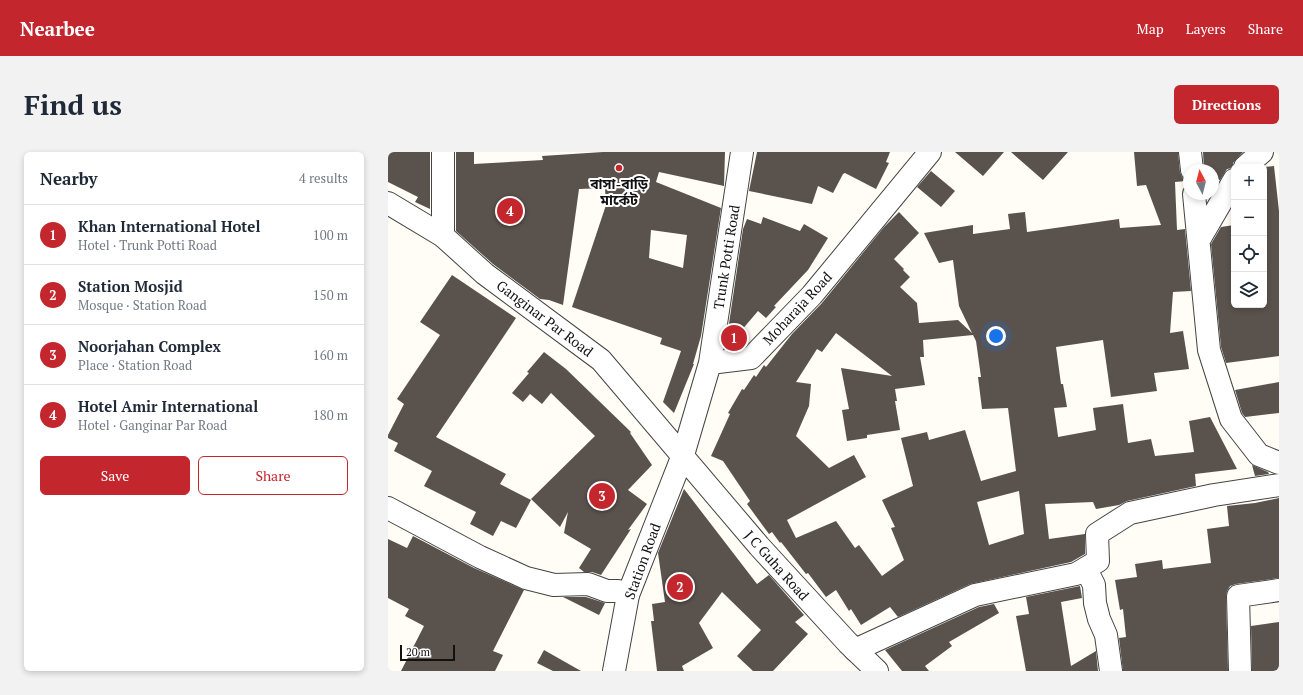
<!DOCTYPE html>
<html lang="en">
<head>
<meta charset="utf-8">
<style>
	:root { --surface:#fff; --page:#f2f2f3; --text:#1f2937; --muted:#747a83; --line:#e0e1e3; --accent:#c4262e }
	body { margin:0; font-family:"PT Serif","Noto Sans Bengali",serif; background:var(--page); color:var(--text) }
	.controls { position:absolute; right:12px; top:12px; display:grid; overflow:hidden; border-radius:6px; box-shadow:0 2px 6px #0003 }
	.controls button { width:36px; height:36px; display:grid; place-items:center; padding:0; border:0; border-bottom:1px solid var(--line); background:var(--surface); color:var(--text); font:20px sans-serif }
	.compass { position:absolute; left:795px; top:12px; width:36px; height:36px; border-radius:50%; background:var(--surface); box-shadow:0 2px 6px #0003; rotate:353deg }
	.scale { position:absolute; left:12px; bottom:10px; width:55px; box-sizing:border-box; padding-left:4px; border:2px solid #111; border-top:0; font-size:11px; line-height:14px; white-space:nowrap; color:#111; -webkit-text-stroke:3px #fff; paint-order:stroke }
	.you { position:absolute; left:608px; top:184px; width:14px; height:14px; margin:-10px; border:3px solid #fff; border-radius:50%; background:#1a73e8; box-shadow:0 0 0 6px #1a73e833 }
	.badge { display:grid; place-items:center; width:26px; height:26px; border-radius:50%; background:var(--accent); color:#fff; font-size:13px; font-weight:700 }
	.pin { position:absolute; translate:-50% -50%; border:2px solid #fff; box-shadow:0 1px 4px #0006 }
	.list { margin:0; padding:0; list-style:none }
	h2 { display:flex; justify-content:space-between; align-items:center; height:52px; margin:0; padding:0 16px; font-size:17px }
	h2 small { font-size:13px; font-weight:400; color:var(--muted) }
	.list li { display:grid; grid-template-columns:26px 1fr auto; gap:12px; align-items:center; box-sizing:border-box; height:60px; padding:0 16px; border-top:1px solid var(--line) }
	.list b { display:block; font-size:15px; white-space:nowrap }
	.list p { margin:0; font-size:13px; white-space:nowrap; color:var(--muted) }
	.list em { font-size:13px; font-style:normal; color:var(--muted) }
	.actions { display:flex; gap:8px; padding:12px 16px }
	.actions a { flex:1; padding:9px 0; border:1px solid var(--accent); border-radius:6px; text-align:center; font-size:14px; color:var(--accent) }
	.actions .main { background:var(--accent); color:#fff }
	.icon { flex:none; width:22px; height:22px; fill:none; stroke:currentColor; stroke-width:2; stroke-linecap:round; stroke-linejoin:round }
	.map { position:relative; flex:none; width:891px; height:519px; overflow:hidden; border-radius:6px }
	header { display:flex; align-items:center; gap:24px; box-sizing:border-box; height:56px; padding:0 20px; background:var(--accent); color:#fff }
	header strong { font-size:19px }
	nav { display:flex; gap:22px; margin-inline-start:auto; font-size:14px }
	.intro { display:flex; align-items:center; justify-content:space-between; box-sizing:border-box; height:96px; padding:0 24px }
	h1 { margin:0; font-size:28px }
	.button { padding:10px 18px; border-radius:6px; background:var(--accent); color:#fff; font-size:14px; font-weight:700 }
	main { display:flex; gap:24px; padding:0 24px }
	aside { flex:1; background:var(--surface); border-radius:6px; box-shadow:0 2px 6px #0003 }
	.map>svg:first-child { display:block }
</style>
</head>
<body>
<header>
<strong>Nearbee</strong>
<nav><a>Map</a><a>Layers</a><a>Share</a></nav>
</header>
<div class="intro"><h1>Find us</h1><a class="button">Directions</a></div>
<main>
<aside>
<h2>Nearby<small>4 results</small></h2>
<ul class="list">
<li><span class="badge">1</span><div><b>Khan International Hotel</b><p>Hotel · Trunk Potti Road</p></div><em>100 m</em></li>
<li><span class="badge">2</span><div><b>Station Mosjid</b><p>Mosque · Station Road</p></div><em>150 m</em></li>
<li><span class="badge">3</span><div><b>Noorjahan Complex</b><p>Place · Station Road</p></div><em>160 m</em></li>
<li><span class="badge">4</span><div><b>Hotel Amir International</b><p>Hotel · Ganginar Par Road</p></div><em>180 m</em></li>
</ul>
<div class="actions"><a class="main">Save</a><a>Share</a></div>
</aside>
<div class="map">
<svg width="891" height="519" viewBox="0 0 891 519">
	<rect width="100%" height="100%" fill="#fffdf5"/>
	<path fill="#5a524d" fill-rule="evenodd" d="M0 0H42V57L27 50 30 45 0 30Z
		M68 0H86V12L155 8 154 4 215 0H337L336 34 271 20 268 30 333 56 313 184 305 212H306L286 261 275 250 293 199 272 192 274 186 184 155 218 53 217 36 191 37 175 153 161 148 152 147 144 141 105 112 68 79ZM263 78 299 83 295 116 261 106Z
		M369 0H502L498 10 501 11 488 37 457 21 455 22 445 41 430 34 424 52 361 39Z
		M567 0H616L595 24Z
		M623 0H680L655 28Z
		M746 0H790L792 20 794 25 798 29 787 30 789 78 797 77 803 139 785 140 782 181 795 179 801 217 766 221 769 239 723 245 715 188 668 195 673 232H675L679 255 666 256 670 284V285L708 278 705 256 735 252 740 291 763 287 767 304 806 300 801 269 822 265 849 317 807 322 808 334 739 349 731 353 708 357 705 350 657 352 661 387 697 382V402L683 410 582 432 510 465 502 455 473 473 463 457 461 459 448 438 438 445 420 421 418 422 393 390 392 391 384 380 381 382 359 352 362 349 335 309 323 304 342 262 340 261 354 237 356 238 366 223 368 225 376 213 378 215 404 182 434 151 496 75 511 60 531 81 506 107 516 117 515 118 522 125 512 135 529 151 531 171 570 168 584 181 571 154 565 108 551 111 536 81 585 73V82L622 77 620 62 637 60 639 80 731 67 732 76 773 73 758 33 749 34ZM448 181 504 224 453 216 461 257 454 258 459 289 479 286V283L512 278 507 249H509L507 237 537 233 532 205H536L535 188 585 183 588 189 593 225H590L594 257 620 256 628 319 593 329 577 278 541 288 539 280 513 286 525 334 494 348 507 375 503 376 516 408 494 424 471 393 467 396 448 369 408 386 399 368 478 325 466 303 441 316 408 284 421 254 423 232 408 230 429 197 434 200ZM631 339 636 382 601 393 589 350Z
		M815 0H855L845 11V16L839 17 832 28H825V18H816Z
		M886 14 891 59V204L838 211 833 195 823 92 833 75 846 73V153H876V15Z
		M543 19 567 39 553 55 529 35Z
		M375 65 412 79 416 72 440 86 420 118 386 154 388 155 378 166 370 159 341 193 338 192 355 77 359 67 373 72Z
		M64 123 128 166 48 285 118 322 112 332 143 348 128 376 113 369 105 384 82 372 88 360 36 334 44 319 6 299 10 291 0 286V283L16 252 9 247 52 183 32 170Z
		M156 200 178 217 243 280 242 281 264 313 240 338 259 352 240 378 243 377 213 423 204 420H196L191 416 203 397 176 381 180 360 172 375 143 347 207 284 163 241 154 252 142 242 135 250 124 241 141 221 139 220Z
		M891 230V261L857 265 854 261 847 238Z
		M864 313 880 320 881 322 867 324Z
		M296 337 369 432 381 423 416 463 407 470 420 482 385 519H365L349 504 373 478 334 440 311 471 325 496 294 514 296 519H269L263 469H266L264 452 277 450 270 401Z
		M891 346V426L848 432 842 434 839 439 838 444 840 519H735L731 486 738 485 735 457 732 458 727 428 749 425 747 412 774 408 775 417 823 411 819 377 841 374 839 354 867 351Z
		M25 384 86 416 136 438 105 499 115 503 107 519H13L36 474 17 464 21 457 0 446V387L19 396Z
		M692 434 694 446 673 450 683 514 708 499 710 519H638L628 464 641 462 638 445Z
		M175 445H198L217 451 211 463Z
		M606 452 611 461 561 490 564 494 537 514 541 519H514L497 498 591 455Z
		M891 470V519H864L863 474Z
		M156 498 193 519H165L149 511Z"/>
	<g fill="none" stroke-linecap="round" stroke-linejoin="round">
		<defs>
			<path id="minor" d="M55 0V84
				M802 0 804 18
				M857 15 874 0
				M806 42 821 198 843 267 871 303 891 311
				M811 88 846 28
				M0 356 92 405 138 426 166 433 200 432 219 439H230L240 443
				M698 417 706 433 707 451 711 467 718 483 723 519
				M467 498 587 443 688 422 710 409 709 382 742 361 826 343 891 333
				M852 519 850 444 891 438"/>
			<path id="tertiary" d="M0 51 55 84 97 122 213 208 371 394 460 491 489 519
				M322 211 354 0
				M226 519 240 443 295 303 322 211 363 206 424 143 542 0"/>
		</defs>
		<use href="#minor" stroke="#444" stroke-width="24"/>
		<use href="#tertiary" stroke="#444" stroke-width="24"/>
		<use href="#minor" stroke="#fff" stroke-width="22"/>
		<use href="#tertiary" stroke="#fff" stroke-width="22"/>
	</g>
	<circle fill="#c4262e" stroke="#fff" stroke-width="1.5" cx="231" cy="16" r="4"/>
	<g text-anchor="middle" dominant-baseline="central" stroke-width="4" stroke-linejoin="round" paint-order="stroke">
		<g font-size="14" font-weight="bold" fill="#111" stroke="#fff">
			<text x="231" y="31">বাসা-বাড়ি<tspan x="231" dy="16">মার্কেট</tspan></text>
		</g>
		<g font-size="14" fill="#111" stroke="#fff">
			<text transform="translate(338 105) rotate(-81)">Trunk Potti Road</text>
			<text transform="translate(409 156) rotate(-47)">Moharaja Road</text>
			<text transform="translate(157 166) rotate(37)">Ganginar Par Road</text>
			<text transform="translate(254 409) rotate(-70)">Station Road</text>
			<text transform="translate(389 413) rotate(48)">J C Guha Road</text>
		</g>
	</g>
</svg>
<div class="controls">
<button>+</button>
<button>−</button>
<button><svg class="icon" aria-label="locate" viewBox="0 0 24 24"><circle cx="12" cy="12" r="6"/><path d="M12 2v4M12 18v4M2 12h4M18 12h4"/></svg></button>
<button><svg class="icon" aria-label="layers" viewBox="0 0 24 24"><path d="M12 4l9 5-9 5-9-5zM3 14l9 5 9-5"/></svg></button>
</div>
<svg class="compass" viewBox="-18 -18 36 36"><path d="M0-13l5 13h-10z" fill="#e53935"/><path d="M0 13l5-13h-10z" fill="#747a83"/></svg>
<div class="scale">20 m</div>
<div class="you"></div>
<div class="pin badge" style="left:346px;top:186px">1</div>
<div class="pin badge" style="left:292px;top:435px">2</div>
<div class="pin badge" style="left:214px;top:344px">3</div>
<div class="pin badge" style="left:122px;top:59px">4</div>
</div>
</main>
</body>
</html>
